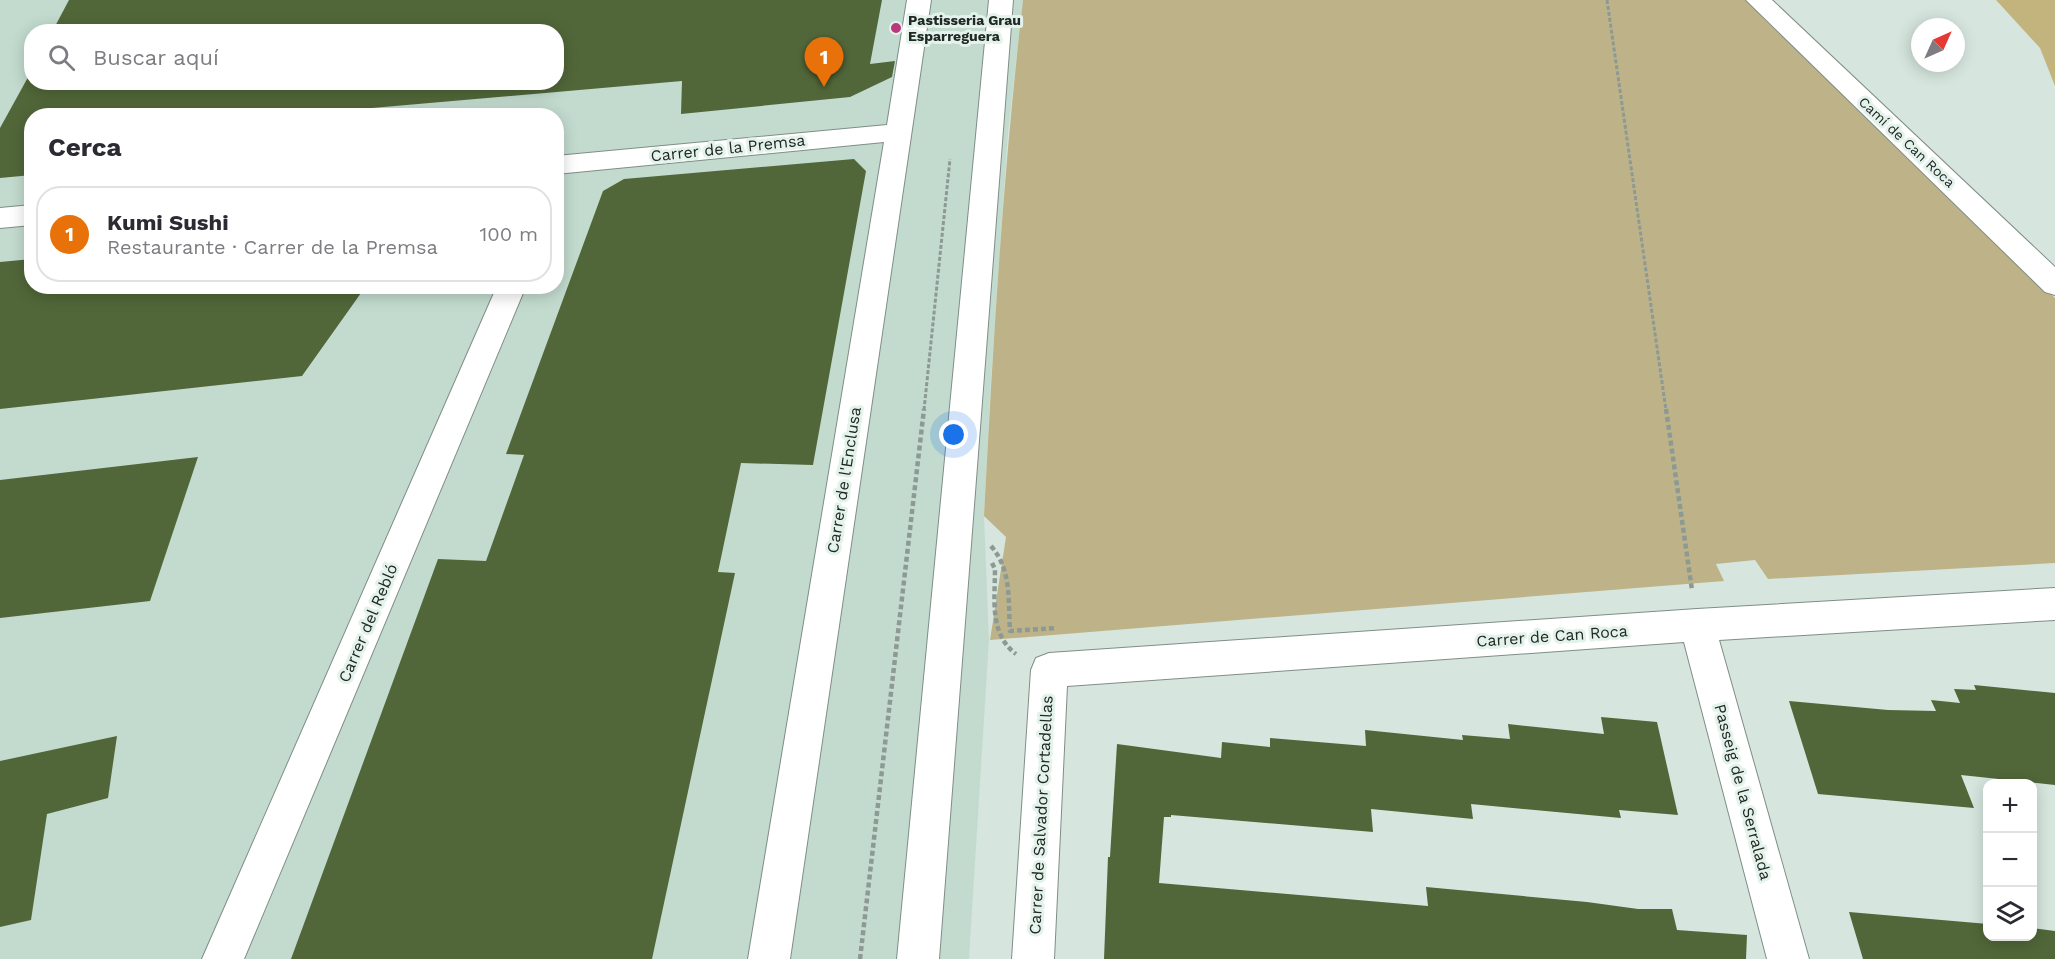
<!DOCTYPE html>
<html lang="es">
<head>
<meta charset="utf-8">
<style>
	:root { --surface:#fff; --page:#f7f7f7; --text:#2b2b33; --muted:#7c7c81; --line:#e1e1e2; --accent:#b45309 }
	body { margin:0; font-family:"Work Sans",sans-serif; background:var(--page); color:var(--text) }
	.controls { position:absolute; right:18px; bottom:18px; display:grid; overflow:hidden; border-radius:12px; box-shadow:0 3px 15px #0003 }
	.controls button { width:54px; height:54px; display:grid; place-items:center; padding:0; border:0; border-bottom:2px solid var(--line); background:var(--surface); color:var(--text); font:30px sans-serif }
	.compass { position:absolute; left:1911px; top:18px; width:54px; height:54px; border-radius:50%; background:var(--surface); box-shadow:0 3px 15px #0003; rotate:45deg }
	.you { position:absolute; left:954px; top:435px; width:21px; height:21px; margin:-15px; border:4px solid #fff; border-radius:50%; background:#1a73e8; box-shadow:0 0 0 9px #1a73e833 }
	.badge { display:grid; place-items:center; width:39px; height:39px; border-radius:50%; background:var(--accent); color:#fff; font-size:20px; font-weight:700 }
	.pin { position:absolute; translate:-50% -50px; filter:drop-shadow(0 2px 3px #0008) }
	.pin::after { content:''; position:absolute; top:32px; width:21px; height:18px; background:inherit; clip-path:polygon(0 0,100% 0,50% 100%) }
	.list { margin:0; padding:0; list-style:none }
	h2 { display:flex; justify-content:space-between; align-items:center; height:78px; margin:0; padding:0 24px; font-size:26px }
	h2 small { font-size:20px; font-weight:400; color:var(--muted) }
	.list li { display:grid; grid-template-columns:39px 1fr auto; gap:18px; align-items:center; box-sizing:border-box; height:96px; margin:0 12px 12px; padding:0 12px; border:2px solid var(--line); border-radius:24px }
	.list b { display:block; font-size:22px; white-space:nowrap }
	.list p { margin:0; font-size:20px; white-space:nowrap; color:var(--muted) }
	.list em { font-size:20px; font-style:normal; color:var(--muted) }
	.icon { flex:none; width:33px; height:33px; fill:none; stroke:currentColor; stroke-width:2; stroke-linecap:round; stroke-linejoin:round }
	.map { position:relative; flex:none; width:2055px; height:959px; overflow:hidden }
	.search { position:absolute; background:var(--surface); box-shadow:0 3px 15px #0003; left:24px; top:24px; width:540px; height:66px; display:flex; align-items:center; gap:15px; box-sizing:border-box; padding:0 21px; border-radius:24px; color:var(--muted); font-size:22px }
	.panel { position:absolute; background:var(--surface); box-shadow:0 3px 15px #0003; left:24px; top:108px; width:540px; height:186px; border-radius:24px }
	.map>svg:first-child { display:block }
</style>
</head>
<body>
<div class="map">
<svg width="2055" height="959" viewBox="0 0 2055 959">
	<rect width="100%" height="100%" fill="#d6e6de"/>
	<path fill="#c3dbcf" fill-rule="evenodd" d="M0 0H1023L1008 133 990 396 984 516 989 640 969 959H0ZM32 32H556V82H32ZM32 116H556V286H32Z"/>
	<path fill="#beb388" d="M1023 0H1748L2055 298V563L1768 579 1755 560 1716 564 1724 581 990 640 1006 537 984 516C993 343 1003 172 1023 0Z"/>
	<path fill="#c3b47d" d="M1996 0H2055V86L2040 48Z"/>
	<path fill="#516739" d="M69 0H882L870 64 895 61 892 77 850 97 681 114 682 81 280 116H32V175L0 178V128L32 70V82H556V32H52Z
		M854 159 866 171 813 465 741 463 718 572 735 573 652 959H291L438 559 486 561 524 455 506 454 603 191 624 179Z
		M32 259V286H366L302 376 0 409V262Z
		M198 457 150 601 0 618V480Z
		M1974 685 2055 693V785L1961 775 1974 808 1818 794 1789 701 1888 710 1936 711 1931 700 1960 703 1954 689 1976 690Z
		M1601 717 1657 722 1678 815 1619 810 1621 818 1471 804 1473 819 1371 809 1373 832 1171 815V817H1164L1159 883 1428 906 1426 887 1587 902 1638 909H1672L1677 930 1747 935 1746 959H1104L1108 857H1110L1117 744 1221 758 1222 742 1270 747V738L1366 746 1365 730 1463 740 1462 735 1510 739 1508 724 1604 734Z
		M117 736 108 798 47 814 31 920 0 927V761Z
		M1849 912 1988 924V936H2032V928L2055 931V959H1863Z"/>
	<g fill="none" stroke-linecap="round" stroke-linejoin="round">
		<defs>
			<path id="minor" d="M907 0H931L790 959H748L884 142 556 174V156L887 125Z
				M989 0H1013L939 959H897Z
				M1746 0H1772L2055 267V295L2045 292Z
				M32 205V225L0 228V208Z
				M497 286H526L244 959H202Z
				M2055 588V620L1719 640 1809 959H1767L1684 642 1067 686 1054 959H1012L1031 670 1036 658 1049 653 1697 609Z"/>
		</defs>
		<use href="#minor" stroke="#7f8e87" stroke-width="2"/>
		<path stroke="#8d9993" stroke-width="3" stroke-dasharray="4 2" stroke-linecap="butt" d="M1607 0 1666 410
			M924 410 950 159"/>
		<path stroke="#8d9993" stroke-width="4.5" stroke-dasharray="5 3" stroke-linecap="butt" d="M1666 409 1692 590
			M991 546C1012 570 1008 601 1010 631L1056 628
			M992 563 995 569C995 599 989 634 1016 654
			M860 959 924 409"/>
		<use href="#minor" fill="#fff" fill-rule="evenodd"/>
	</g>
	<circle fill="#ba377e" stroke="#e3f3eb" stroke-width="2" cx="896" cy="28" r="6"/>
	<g text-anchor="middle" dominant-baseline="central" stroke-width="6" stroke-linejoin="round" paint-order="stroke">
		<g font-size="14" font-weight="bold" fill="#212724" stroke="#e3f3eb" text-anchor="start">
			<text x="908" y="20">Pastisseria Grau<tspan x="908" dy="16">Esparreguera</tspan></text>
		</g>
		<g font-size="14" fill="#212724" stroke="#e3f3eb">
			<text transform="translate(1907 142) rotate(43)">Camí de Can Roca</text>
		</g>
		<g font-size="16" fill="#212724" stroke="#e3f3eb">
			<text transform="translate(728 148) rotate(-6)">Carrer de la Premsa</text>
			<text transform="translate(844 480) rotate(-81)">Carrer de l'Enclusa</text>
			<text transform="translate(368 623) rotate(-67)">Carrer del Rebló</text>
			<text transform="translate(1552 636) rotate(-4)">Carrer de Can Roca</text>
			<text transform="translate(1743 792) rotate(75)">Passeig de la Serralada</text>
			<text transform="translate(1041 815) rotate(-87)">Carrer de Salvador Cortadellas</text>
		</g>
	</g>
</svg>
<div class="controls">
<button>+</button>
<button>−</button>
<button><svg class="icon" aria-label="layers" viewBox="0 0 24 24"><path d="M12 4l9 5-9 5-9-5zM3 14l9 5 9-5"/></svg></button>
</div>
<svg class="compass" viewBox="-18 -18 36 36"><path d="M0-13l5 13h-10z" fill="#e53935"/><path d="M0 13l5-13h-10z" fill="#7c7c81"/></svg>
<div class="you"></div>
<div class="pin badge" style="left:824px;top:87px;background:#e8710a">1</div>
<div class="search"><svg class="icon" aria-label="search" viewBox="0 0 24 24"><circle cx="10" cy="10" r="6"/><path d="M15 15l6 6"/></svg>Buscar aquí</div>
<section class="panel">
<h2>Cerca<small></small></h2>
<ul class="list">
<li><span class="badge" style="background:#e8710a">1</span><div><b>Kumi Sushi</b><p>Restaurante · Carrer de la Premsa</p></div><em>100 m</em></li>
</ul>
</section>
</div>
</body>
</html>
